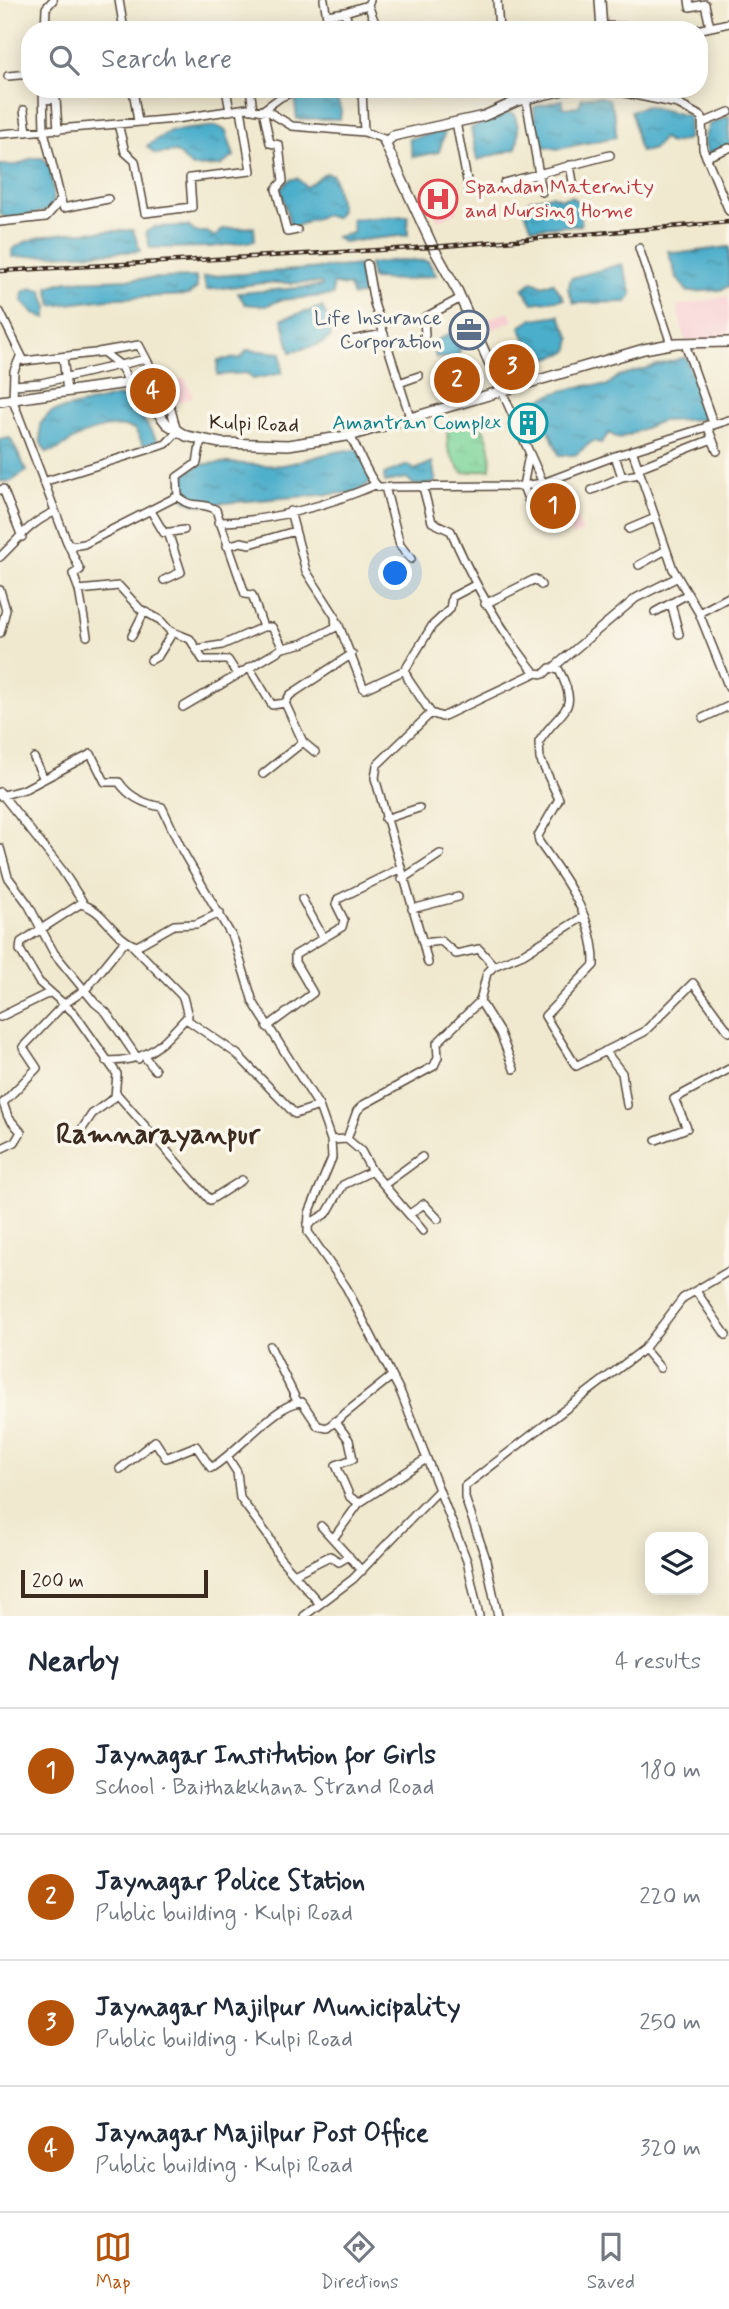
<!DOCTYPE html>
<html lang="en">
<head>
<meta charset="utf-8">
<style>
	:root { --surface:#fff; --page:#f6f6f7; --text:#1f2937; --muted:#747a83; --line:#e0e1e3; --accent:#b45309 }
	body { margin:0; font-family:Mynerve,sans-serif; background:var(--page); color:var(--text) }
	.controls { position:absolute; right:21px; bottom:21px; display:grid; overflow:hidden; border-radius:14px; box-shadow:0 4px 18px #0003 }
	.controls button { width:63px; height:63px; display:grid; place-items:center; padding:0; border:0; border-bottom:2px solid var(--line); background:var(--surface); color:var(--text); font:35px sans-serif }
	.scale { position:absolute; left:21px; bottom:18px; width:187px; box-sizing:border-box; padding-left:7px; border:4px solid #3b2a1e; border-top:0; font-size:19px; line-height:24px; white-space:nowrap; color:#3b2a1e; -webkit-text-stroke:5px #fbf7ec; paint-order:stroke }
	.you { position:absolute; left:396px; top:574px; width:24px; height:24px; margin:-18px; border:5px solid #fff; border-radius:50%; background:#1a73e8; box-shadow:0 0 0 10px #1a73e833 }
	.badge { display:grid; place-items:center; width:46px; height:46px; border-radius:50%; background:var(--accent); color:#fff; font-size:23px; font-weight:700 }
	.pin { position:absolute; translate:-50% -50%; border:4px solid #fff; box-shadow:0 2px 7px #0006 }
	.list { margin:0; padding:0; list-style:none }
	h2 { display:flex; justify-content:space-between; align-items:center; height:91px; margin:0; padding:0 28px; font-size:30px }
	h2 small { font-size:23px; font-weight:400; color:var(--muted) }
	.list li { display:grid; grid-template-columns:46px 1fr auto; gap:21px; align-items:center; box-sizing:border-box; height:126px; padding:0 28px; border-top:2px solid var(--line) }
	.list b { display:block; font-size:26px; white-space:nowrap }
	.list p { margin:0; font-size:23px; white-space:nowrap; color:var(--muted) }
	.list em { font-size:23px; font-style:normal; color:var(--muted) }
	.icon { flex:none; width:38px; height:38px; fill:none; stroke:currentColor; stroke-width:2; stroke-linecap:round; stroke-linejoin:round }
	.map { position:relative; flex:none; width:729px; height:1616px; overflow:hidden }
	.search { position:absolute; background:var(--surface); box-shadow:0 4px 18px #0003; left:21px; right:21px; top:21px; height:77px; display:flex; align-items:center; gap:18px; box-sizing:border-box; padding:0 24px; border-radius:28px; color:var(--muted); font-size:26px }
	.sheet { height:595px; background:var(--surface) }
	nav { display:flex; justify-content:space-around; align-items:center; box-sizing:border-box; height:98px; border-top:2px solid var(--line); background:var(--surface); font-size:19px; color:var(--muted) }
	nav a { display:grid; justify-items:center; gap:4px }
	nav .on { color:var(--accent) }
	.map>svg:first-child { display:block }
</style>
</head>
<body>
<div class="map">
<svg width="729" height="1616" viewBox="0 0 729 1616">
	<defs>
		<pattern id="wetland-marsh" width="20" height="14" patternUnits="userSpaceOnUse" patternTransform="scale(1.75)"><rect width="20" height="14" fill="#7fd69b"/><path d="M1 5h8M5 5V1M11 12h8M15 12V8" fill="none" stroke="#6fb885"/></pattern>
		<pattern id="water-ripples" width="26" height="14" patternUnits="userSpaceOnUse" patternTransform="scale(1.75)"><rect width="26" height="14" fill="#4caecb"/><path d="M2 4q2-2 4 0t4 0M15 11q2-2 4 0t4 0" fill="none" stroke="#408ea4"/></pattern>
	</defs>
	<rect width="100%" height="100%" fill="#fbf7ec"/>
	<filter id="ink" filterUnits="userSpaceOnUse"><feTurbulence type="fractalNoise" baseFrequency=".0143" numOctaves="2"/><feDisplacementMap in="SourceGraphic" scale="14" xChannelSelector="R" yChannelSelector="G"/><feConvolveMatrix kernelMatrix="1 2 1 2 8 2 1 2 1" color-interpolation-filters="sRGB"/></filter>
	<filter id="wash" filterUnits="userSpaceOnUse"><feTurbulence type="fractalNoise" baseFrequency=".00686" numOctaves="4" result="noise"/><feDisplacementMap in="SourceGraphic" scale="28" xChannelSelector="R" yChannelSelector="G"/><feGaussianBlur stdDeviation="1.57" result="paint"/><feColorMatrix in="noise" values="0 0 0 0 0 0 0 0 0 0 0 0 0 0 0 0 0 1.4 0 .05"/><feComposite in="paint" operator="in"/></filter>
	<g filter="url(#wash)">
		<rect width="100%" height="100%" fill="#f0e9cf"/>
		<path fill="#f7cfd3" d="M453 181 460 196 457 212 438 220 431 203 420 207 415 196Z
			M729 296V340L685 342 677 306Z
			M509 311 513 321 479 335 475 325Z
			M185 378 193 396 172 405 164 386Z
			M562 481 583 532 572 536 567 525 544 534 525 488Z"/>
		<path fill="url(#wetland-marsh)" stroke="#5d805c" stroke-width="2" d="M471 422 481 425C490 441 492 451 490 469L463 473C447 453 446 448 448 424Z"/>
		<path fill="url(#water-ripples)" stroke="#446c74" stroke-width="2" d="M310 89H334L341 111 340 119H297L295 102Z
			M599 96 609 99 615 116 616 137 558 149 543 146 535 131 534 107 562 100 564 108 579 106 582 98Z
			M646 106 689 116 688 139 670 144 663 138 654 149 641 152C634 138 636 125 631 111Z
			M506 113 514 114C519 126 520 136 516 149L477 160 471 128Z
			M729 116V145L707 154 704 139 709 125Z
			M217 126 226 131 234 156 220 166 192 167 176 152 155 154 147 146 170 131Z
			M445 131 439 152 413 157 409 139Z
			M32 158H43L51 169 54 202 47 211C33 213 20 218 6 219L0 213V165H18Z
			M326 173 333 175 341 210 335 218 324 215 291 228 281 189 289 180 297 178 306 187Z
			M551 195 561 199 571 196 580 204 581 225 532 228 523 207 530 200Z
			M408 216V235L343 242 336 237 353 233 352 219Z
			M188 226 195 232H207L215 237 223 229 254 227 255 241 211 247 150 248 146 232 155 227Z
			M133 230 140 251 12 257V250C37 228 100 233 133 230Z
			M729 247V286L720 290 688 292 677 278 668 251 682 253Z
			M398 260 428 261 436 275 405 280 372 279 369 264Z
			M622 264 632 294 627 302 574 303 568 289 571 278Z
			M362 265 370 293 353 296 349 286 333 284V295L280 300 266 306 245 304 238 293 322 286 321 283H263L207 290 203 277Z
			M196 277 197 288 188 295 116 298 52 306 48 287 67 281Z
			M533 281 543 286 553 282 564 299 533 303 523 289Z
			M32 288 42 290 48 308 46 318 35 314 22 301 23 292Z
			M322 307 331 327 330 338 320 344 291 352 282 319Z
			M559 315 571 339 568 352 545 359 538 355 530 358V349L520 327 533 319Z
			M450 333 461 349 456 358H436L432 343Z
			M247 350 281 353 282 373 253 379 247 373 217 375 218 360 241 358Z
			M686 357 707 419 661 421 619 439 609 433 601 443 593 441 575 455H559L537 401C556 391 585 383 606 386L619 376Z
			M118 396 133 403 158 442 143 445 135 429C117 423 92 429 76 438 65 444 60 451 46 452L41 443 40 424 51 412Z
			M10 438 27 471 10 482 0 481V439Z
			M358 450 370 475V483L356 492 200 505 185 500 179 492C183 445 252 470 283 465 308 461 331 449 358 450Z
			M432 462 436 483 414 485 407 478 385 482 384 474 408 465 415 470Z"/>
	</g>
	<g filter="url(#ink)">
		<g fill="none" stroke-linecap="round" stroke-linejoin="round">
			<defs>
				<path id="minor" d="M119 0 124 30
					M324 0 328 23 325 30
					M497 0 499 30
					M689 0 690 7 705 4 710 27
					M368 5 376 25
					M345 12 368 5 370 0
					M327 15 345 12 350 30
					M602 26 633 27
					M45 30 46 8 53 0
					M697 30 729 23
					M8 76 30 74
					M43 89 44 131 63 208 108 199
					M133 89 138 122
					M226 89 230 111
					M250 89 253 109
					M362 89 364 132
					M514 89 517 101
					M606 89 678 104 702 117 703 149 729 211
					M526 99 542 192
					M44 100 56 99 58 130
					M24 110 27 132
					M456 122 469 191
					M705 122 729 112
					M118 124 125 152 135 161 145 213 192 207 190 178 251 171 241 109
					M0 134 176 119 247 108 269 112 292 126 364 132 387 140
					M706 157 729 148
					M570 165 574 188
					M504 183 610 155
					M0 222 46 217 61 200
					M297 230 287 232 276 189 283 181 279 145 270 143 263 110 281 97 299 89
					M639 248 671 344
					M367 264 374 303 410 417
					M0 312 24 361 103 352 120 365 129 382
					M425 335 424 318 461 298
					M352 340 384 334
					M685 344 713 423
					M20 357 14 371 13 401 67 542 72 546 84 544 178 496
					M63 357 67 392
					M399 383 419 376
					M14 385 41 383 146 359
					M501 389 543 483 615 456 729 420
					M707 425 717 451
					M350 436C357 447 370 482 379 487L523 486 543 483
					M201 440 197 463 177 477 178 496C190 510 203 501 216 510L245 594 252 595 263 627H272L283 648
					M632 450 673 569 699 613 729 688
					M529 455 523 486 535 517
					M615 456 622 477
					M638 468 712 439
					M43 482 166 444 177 432 169 402 139 345 98 352
					M385 487 400 545 411 559
					M423 487 432 522 451 531C473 583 499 628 535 673L544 674 550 668 559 670C581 713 561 707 539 742L540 759 559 799 538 836 539 842C565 878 595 919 594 965L545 1016 576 1066 644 1032 693 983 729 1032
					M0 490 3 489 22 537
					M592 490 622 477 640 474
					M151 511 164 533 184 530
					M218 522C268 522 329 505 375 485
					M629 529 655 518
					M68 544 80 570 73 574 79 590 119 586 140 609 160 620 170 631 190 639 203 660H228L237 674
					M227 546 241 542 250 544 295 531
					M0 557C21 537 27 525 54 512
					M639 565 666 550
					M164 580 181 572 168 532
					M0 590 6 610 0 633
					M79 590 87 636
					M671 603 679 634
					M485 604 535 579 541 585
					M655 612 688 594
					M699 613 729 597
					M338 623 364 689 405 670
					M132 636 144 612
					M196 649 222 645 263 627
					M151 660 158 656 173 632
					M249 667 272 705 285 703 303 742 315 752
					M554 667 636 598 678 577
					M285 703 290 695 352 654
					M183 707 283 648 304 643 336 627 335 616 306 571 290 511
					M431 713 442 717 535 673
					M703 718 729 706
					M34 758 44 779
					M263 774 303 742
					M0 792 62 870 84 904
					M0 796 25 789 91 754 105 782H119C129 797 144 804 162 807L183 852 234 940 253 1002 319 1106 331 1140 332 1158 309 1213 308 1232 346 1287 401 1393 467 1561 479 1616
					M385 819 419 808
					M0 848 8 877 28 904 54 953 95 1003 106 1012 138 1059
					M402 879 440 854
					M302 899 323 937
					M412 909 458 897
					M423 943 428 963
					M494 966 523 954 583 917
					M480 1001 500 1033 514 1069
					M0 1017 49 993
					M186 1019 237 1054 295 1114 319 1106
					M267 1027 313 993 295 962V955L342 927 344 920 336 904 338 899 399 869
					M605 1051 622 1073 627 1105
					M144 1056 155 1070
					M106 1061C151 1061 159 1046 188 1016L183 997 133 946
					M116 1093 210 1200 242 1180
					M347 1139 361 1151 372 1171
					M331 1140 347 1139 357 1111 363 1105 434 1066 438 1057 437 1043 480 1001 487 973 494 966 479 949 456 954 441 941 423 943 375 778 377 765 431 713 408 679 405 670 432 626 450 609 452 597 475 585
					M656 1140 687 1128 674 1099 729 1069
					M84 1142 80 1132 92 1114 115 1097 117 1074 74 1013 39 982 20 950 21 942 80 904C104 908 114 940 137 946L174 925 196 924 220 913
					M0 1149 15 1142 21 1132 8 1117 3 1103 37 1068 23 1047 64 1004 86 989 125 941
					M385 1184 422 1157
					M411 1213 424 1204 438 1219
					M307 1225 327 1213 343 1185 372 1171 423 1231
					M696 1291 726 1335
					M270 1346 297 1401
					M644 1349 660 1368
					M335 1421 349 1440 353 1459 336 1465 350 1497 359 1503
					M228 1458 237 1472 240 1498 269 1537 279 1557 319 1603
					M120 1469 155 1441 166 1458 196 1446 211 1468C237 1453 277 1402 302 1402L318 1426 327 1428 392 1376
					M321 1526 362 1571
					M333 1539 359 1503 426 1459
					M294 1574 330 1556 339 1562 349 1556
					M304 1616 353 1579 438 1491
					M498 1616 485 1556 465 1498V1486L644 1349 683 1298 729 1271"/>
				<path id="major" d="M600 0 602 30
					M501 389 458 292 433 247 385 143 393 136 484 116 517 101 568 89
					M0 401 134 382 167 424 186 436 220 443 288 445 353 435 644 349 676 343 729 342"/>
			</defs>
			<use href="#minor" stroke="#564739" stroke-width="10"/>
			<use href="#major" stroke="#564739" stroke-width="12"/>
			<use href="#minor" stroke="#fff" stroke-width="7"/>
			<use href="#major" stroke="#fff" stroke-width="9"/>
			<defs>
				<path id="rail" d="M0 271 433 247 729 222"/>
			</defs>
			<use href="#rail" stroke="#3b2a1e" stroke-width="4.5"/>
			<use href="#rail" stroke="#fbf7ec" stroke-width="2" stroke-dasharray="5" stroke-linecap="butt"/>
		</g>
	</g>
	<defs>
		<symbol id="hospital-ring" viewBox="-11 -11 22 22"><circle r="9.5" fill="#fbf7ec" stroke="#e0444e" stroke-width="1.5"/><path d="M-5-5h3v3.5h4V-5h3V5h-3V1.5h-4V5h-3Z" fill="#e0444e"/></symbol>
		<symbol id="office-ring" viewBox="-11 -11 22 22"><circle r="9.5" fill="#fbf7ec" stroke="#5c6f8a" stroke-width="1.5"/><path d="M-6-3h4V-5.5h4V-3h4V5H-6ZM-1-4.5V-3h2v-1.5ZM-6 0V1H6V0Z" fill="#5c6f8a"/></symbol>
		<symbol id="building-ring" viewBox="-11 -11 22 22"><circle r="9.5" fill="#fbf7ec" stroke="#0f9aa8" stroke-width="1.5"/><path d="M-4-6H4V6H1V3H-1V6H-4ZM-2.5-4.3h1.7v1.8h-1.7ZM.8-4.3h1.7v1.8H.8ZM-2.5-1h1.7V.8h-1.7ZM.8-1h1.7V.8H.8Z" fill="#0f9aa8"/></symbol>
	</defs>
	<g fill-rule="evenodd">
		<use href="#hospital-ring" x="416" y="177" width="44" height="44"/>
		<use href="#office-ring" x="447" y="308" width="44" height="44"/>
		<use href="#building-ring" x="506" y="401" width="44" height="44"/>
	</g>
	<g text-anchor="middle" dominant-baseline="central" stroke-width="7" stroke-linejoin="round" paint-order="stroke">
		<g font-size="21" fill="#be3a42" stroke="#fbf7ec" text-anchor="start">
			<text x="465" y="187">Spandan Maternity<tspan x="465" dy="24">and Nursing Home</tspan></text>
		</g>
		<g font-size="21" fill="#4e5e75" stroke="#fbf7ec" text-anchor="end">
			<text x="442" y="318">Life Insurance<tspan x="442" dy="24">Corporation</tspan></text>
		</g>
		<g font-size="21" fill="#0d838f" stroke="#fbf7ec" text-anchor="end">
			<text x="501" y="423">Amantran Complex</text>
		</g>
		<g font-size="21" fill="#3b2a1e" stroke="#fbf7ec">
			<text transform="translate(254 424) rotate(2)">Kulpi Road</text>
		</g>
		<g font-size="28" font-weight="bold" fill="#3b2a1e" stroke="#fbf7ec">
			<text x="158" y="1135">Ramnarayanpur</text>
		</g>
	</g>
</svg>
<div class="controls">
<button><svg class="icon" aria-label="layers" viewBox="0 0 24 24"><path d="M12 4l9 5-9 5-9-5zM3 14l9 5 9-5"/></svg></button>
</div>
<div class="scale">200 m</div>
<div class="you"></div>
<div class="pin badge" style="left:553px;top:506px">1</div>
<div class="pin badge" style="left:457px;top:380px">2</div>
<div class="pin badge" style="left:512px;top:367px">3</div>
<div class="pin badge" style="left:153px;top:391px">4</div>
<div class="search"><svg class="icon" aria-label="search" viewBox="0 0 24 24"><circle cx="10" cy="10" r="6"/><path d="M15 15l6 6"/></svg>Search here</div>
</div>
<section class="sheet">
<h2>Nearby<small>4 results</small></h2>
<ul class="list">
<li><span class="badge">1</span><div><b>Jaynagar Institution for Girls</b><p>School · Baithakkhana Strand Road</p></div><em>180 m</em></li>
<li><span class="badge">2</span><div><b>Jaynagar Police Station</b><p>Public building · Kulpi Road</p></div><em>220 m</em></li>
<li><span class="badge">3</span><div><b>Jaynagar Majilpur Municipality</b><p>Public building · Kulpi Road</p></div><em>250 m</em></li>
<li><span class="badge">4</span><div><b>Jaynagar Majilpur Post Office</b><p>Public building · Kulpi Road</p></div><em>320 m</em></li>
</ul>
</section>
<nav>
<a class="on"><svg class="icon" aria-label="map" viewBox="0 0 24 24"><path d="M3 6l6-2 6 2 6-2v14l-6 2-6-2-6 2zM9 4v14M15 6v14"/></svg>Map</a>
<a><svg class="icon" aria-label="directions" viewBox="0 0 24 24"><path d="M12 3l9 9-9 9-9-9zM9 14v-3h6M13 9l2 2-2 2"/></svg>Directions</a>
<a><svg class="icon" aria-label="saved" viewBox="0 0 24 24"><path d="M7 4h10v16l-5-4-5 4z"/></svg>Saved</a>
</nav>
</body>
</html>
